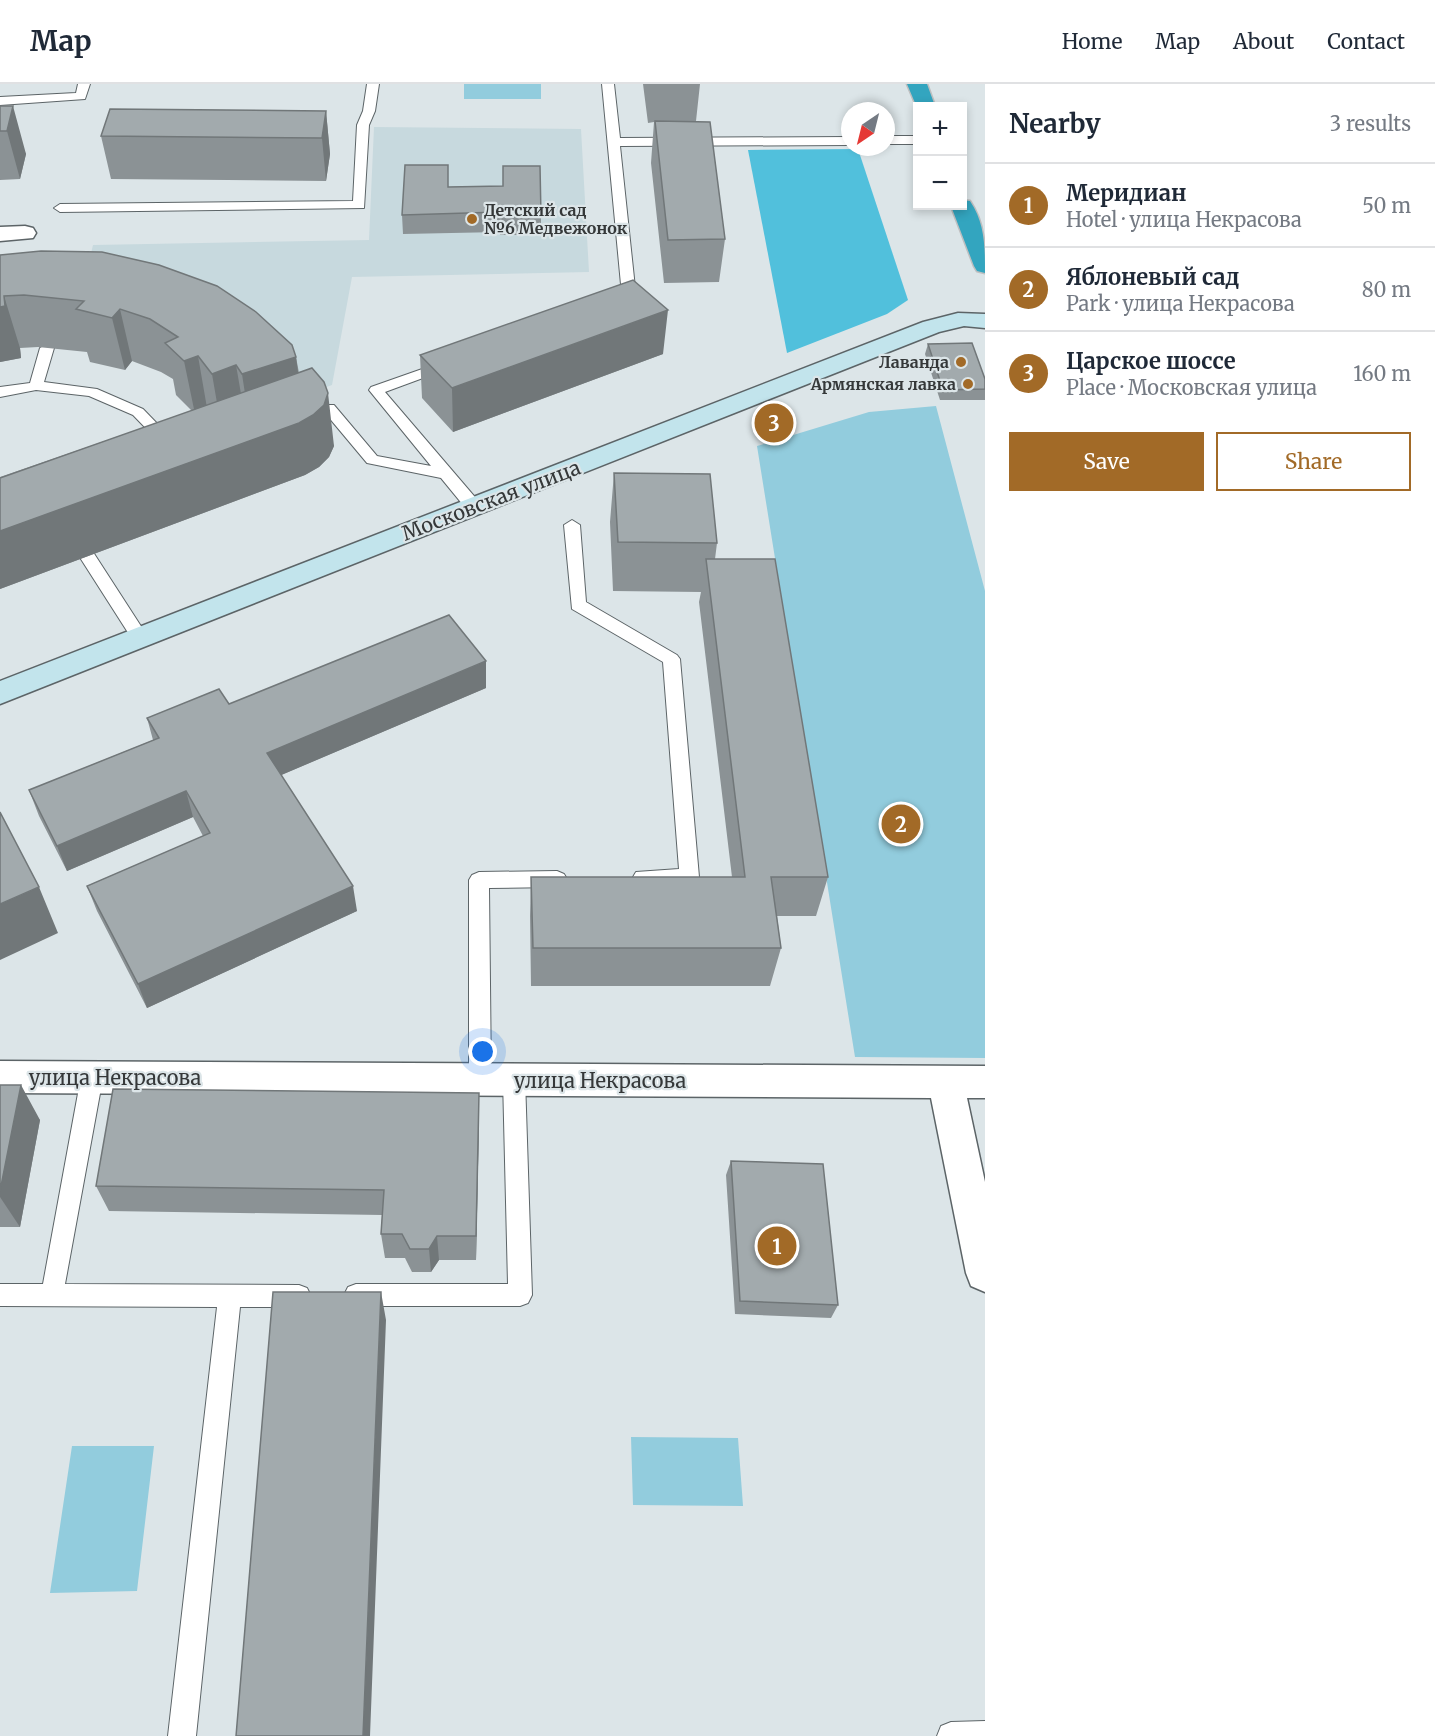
<!DOCTYPE html>
<html lang="en">
<head>
<meta charset="utf-8">
<style>
	:root { --surface:#fff; --page:#f2f2f3; --text:#1f2937; --muted:#747a83; --line:#e0e1e3; --accent:#a26a27 }
	body { margin:0; font-family:Merriweather,serif; background:var(--page); color:var(--text) }
	.controls { position:absolute; right:18px; top:18px; display:grid; overflow:hidden; border-radius:0px; box-shadow:0 3px 9px #0003 }
	.controls button { width:54px; height:54px; display:grid; place-items:center; padding:0; border:0; border-bottom:2px solid var(--line); background:var(--surface); color:var(--text); font:30px sans-serif }
	.compass { position:absolute; left:841px; top:18px; width:54px; height:54px; border-radius:50%; background:var(--surface); box-shadow:0 3px 9px #0003; rotate:215deg }
	.you { position:absolute; left:483px; top:968px; width:21px; height:21px; margin:-15px; border:4px solid #fff; border-radius:50%; background:#1a73e8; box-shadow:0 0 0 9px #1a73e833 }
	.badge { display:grid; place-items:center; width:39px; height:39px; border-radius:50%; background:var(--accent); color:#fff; font-size:20px; font-weight:700 }
	.pin { position:absolute; translate:-50% -50%; border:3px solid #fff; box-shadow:0 2px 6px #0006 }
	.list { margin:0; padding:0; list-style:none }
	h2 { display:flex; justify-content:space-between; align-items:center; height:78px; margin:0; padding:0 24px; font-size:26px }
	h2 small { font-size:20px; font-weight:400; color:var(--muted) }
	.list li { display:grid; grid-template-columns:39px 1fr auto; gap:18px; align-items:center; box-sizing:border-box; height:84px; padding:0 24px; border-top:2px solid var(--line) }
	.list b { display:block; font-size:22px; white-space:nowrap }
	.list p { margin:0; font-size:20px; white-space:nowrap; color:var(--muted) }
	.list em { font-size:20px; font-style:normal; color:var(--muted) }
	.actions { display:flex; gap:12px; padding:18px 24px }
	.actions a { flex:1; padding:14px 0; border:2px solid var(--accent); border-radius:0px; text-align:center; font-size:21px; color:var(--accent) }
	.actions .main { background:var(--accent); color:#fff }
	.map { position:relative; flex:none; width:985px; height:1652px; overflow:hidden }
	header { display:flex; align-items:center; gap:36px; box-sizing:border-box; height:84px; padding:0 30px; background:var(--surface); border-bottom:2px solid var(--line) }
	header strong { font-size:28px }
	nav { display:flex; gap:33px; margin-inline-start:auto; font-size:21px }
	main { display:flex }
	aside { flex:1; background:var(--surface) }
	.map>svg:first-child { display:block }
</style>
</head>
<body>
<header>
<strong>Map</strong>
<nav><a>Home</a><a>Map</a><a>About</a><a>Contact</a></nav>
</header>
<main>
<div class="map">
<svg width="985" height="1652" viewBox="0 0 985 1652">
	<rect width="100%" height="100%" fill="#dce5e8"/>
	<path fill="#c7d9de" d="M374 43 581 45 589 188 352 193 332 301 298 313 79 220 93 161 369 156Z"/>
	<path fill="#92ccdd" d="M464 0H541V15H464Z
		M936 322 985 507V974L855 973 757 362 869 328Z
		M631 1353 738 1354 743 1422 633 1421Z
		M72 1362H154L137 1507 50 1509Z"/>
	<path fill="#51c0dc" d="M858 65 908 216 887 230 787 269 748 66Z"/>
	<g fill="none" stroke-linecap="round" stroke-linejoin="round">
		<defs>
			<path id="lane" d="M78 0H90L85 15 0 21V13L76 9Z
				M367 0H379L375 27 369 41 364 124 60 128 54 124 60 120 353 117 357 41 363 27Z
				M602 0H614L620 54 850 53V61L620 62 636 213 619 220 612 216 622 211Z
				M886 52H918V60H886Z
				M47 260 54 264 44 298 97 305 143 325 174 357 177 360 174 363H164L133 331 89 312 36 306 0 313V303L30 299 40 264Z
				M445 277 452 281 450 284 385 308 480 419 482 423 480 427H468L441 394 367 379 326 330 307 337 300 332 324 321H334L377 372 431 382 369 306 371 303Z
				M572 436 580 441 586 518 677 571 680 575 699 793 696 798 689 801H643L636 798 633 793 636 788 679 785 663 578 572 525 564 441Z
				M87 466 93 468 146 550 148 554 146 558H134L79 472Z
				M557 787 564 790 567 795 564 800 557 803 489 804 491 995 487 1002 480 1004 473 1002 469 995V796L472 791 479 788Z
				M92 984 99 986 103 993 65 1200 299 1201 307 1204 311 1212 307 1220 299 1223H240L196 1652H168L217 1223 0 1222V1200H43L81 993 85 986Z
				M514 986 521 988 525 995 532 1211 528 1219 520 1222H356L348 1219 344 1211 348 1203 356 1200H508L503 995 507 988Z
				M985 1637V1652H937L941 1642 951 1638Z"/>
			<path id="street" d="M25 142 33 144 36 149 33 154 0 157V143Z
				M0 977 985 982V1014H967L985 1098V1208L971 1202 966 1189 931 1014 0 1009Z"/>
			<path id="secondary" d="M958 229 985 230V244L964 242 939 248 0 620V597L923 238Z"/>
			<path id="highway" d="M907 0H927L935 22H918V26Z
				M962 116 970 117C985 139 985 163 985 189L977 187 974 182 951 122H962Z"/>
		</defs>
		<use href="#lane" stroke="#5c6467" stroke-width="2"/>
		<use href="#street" stroke="#5c6467" stroke-width="3"/>
		<use href="#secondary" stroke="#5c6467" stroke-width="3"/>
		<use href="#highway" stroke="#bebfc0" stroke-width="3"/>
		<use href="#lane" fill="#fff" fill-rule="evenodd"/>
		<use href="#street" fill="#fff" fill-rule="evenodd"/>
		<use href="#secondary" fill="#c2e4ec" fill-rule="evenodd"/>
		<use href="#highway" fill="#33a5bf" fill-rule="evenodd"/>
	</g>
	<path fill="#8b9295" d="M643 0H700L696 37H682L725 155 719 198 664 199 651 79 654 38 648 39Z
		M0 22 26 70 20 95 0 96Z
		M326 27 330 70 326 97 111 95 101 52Z
		M503 82 541 132V151H500V148L403 150 402 131 449 103 503 102Z
		M0 171 296 273 299 289 334 362 329 373 319 383 305 391 0 505V393L192 327 176 311 173 295 161 288 132 277 125 286 90 278 87 268 38 263 20 264 21 274 0 278Z
		M928 260 985 295V316H940L925 270Z
		M663 270 453 348 422 314 420 271Z
		M614 389 717 459 715 475 828 793 816 832H777L781 864 770 902H531L530 832 531 793H732L699 518 701 508 613 507 610 438Z
		M486 604 281 691 357 827 147 924 97 827 87 802 203 752 193 733 67 787 39 732 29 706 153 656 147 634 229 620Z
		M0 1001 40 1036 20 1143H0Z
		M479 1036 476 1176H439L431 1188H412L405 1174H385L381 1150 382 1131 109 1127 96 1102Z
		M731 1077 838 1221 831 1234 735 1230 726 1091Z"/>
	<path fill="#717779" d="M13 22 26 70 20 95 7 47Z
		M326 27 330 70 326 97 322 54Z
		M4 212 20 264 21 274 0 278V223Z
		M120 225 132 277 125 286 112 234Z
		M668 226 663 270 453 348 452 304Z
		M198 272 207 324 195 330 184 277Z
		M296 273 303 325 250 342 242 290Z
		M236 281 245 333 221 342 212 290Z
		M328 309 334 362 329 373 319 383 305 391 0 505V447Z
		M486 577V604L272 695 267 669Z
		M186 707 193 733 67 787 57 762Z
		M353 802 357 827 147 924 138 900Z
		M39 803 58 849 0 876V820Z
		M21 1001 40 1036 20 1143 0 1113V1107Z
		M479 1009V1036L476 1176V1152Z
		M437 1152 439 1176 431 1188 429 1165Z
		M381 1208 386 1236 370 1652H363Z"/>
	<path fill="#a2aaad" stroke="#717779" stroke-width="1.5" d="M0 22H13L7 47H0Z
		M110 25 326 27 322 54 101 52Z
		M655 37 710 38 725 155 668 156Z
		M405 81H448V103L503 102V82H540L541 132H500V128L402 131Z
		M41 167 102 168 159 181 217 202 256 228 292 261 296 273 242 290 236 281 212 290 198 272 184 277 165 259 178 253 150 235 120 225 112 234 76 225 84 217 24 211 4 212 5 222 0 223V171Z
		M633 196 668 226 452 304 420 271Z
		M972 259 985 295V305L943 306 928 260Z
		M312 284 324 298 328 309 324 321 313 331 299 339 0 447V394Z
		M614 389 710 390 717 459 618 458Z
		M706 475H775L828 793H771L781 864H533L531 793H745Z
		M449 531 486 577 267 669 353 802 138 900 87 802 210 749 186 707 57 762 29 706 159 654 147 634 219 605 229 620Z
		M0 728 39 803 0 820Z
		M0 1001H21L0 1107Z
		M113 1005 479 1009 476 1152H437L429 1165H410L402 1150H381L384 1106 96 1102Z
		M731 1077 823 1080 838 1221 740 1217Z
		M273 1208H381L363 1652H236Z"/>
	<g fill="#a26a27" stroke="#dce5e8" stroke-width="2">
		<circle cx="472" cy="135" r="6"/>
		<circle cx="961" cy="278" r="6"/>
		<circle cx="968" cy="300" r="6"/>
	</g>
	<g text-anchor="middle" dominant-baseline="central" stroke-width="4.5" stroke-linejoin="round" paint-order="stroke">
		<g font-size="16" font-weight="bold" fill="#353839" stroke="#dce5e8" text-anchor="end">
			<text x="484" y="126" text-anchor="start">Детский сад<tspan x="484" dy="18">№6 Медвежонок</tspan></text>
			<text x="949" y="278">Лаванда</text>
			<text x="956" y="300">Армянская лавка</text>
		</g>
		<g font-size="20" fill="#353839" stroke="#dce5e8">
			<text transform="translate(491 416) rotate(-21)">Московская улица</text>
			<text x="115" y="993">улица Некрасова</text>
			<text x="600" y="996">улица Некрасова</text>
		</g>
	</g>
</svg>
<div class="controls">
<button>+</button>
<button>−</button>
</div>
<svg class="compass" viewBox="-18 -18 36 36"><path d="M0-13l5 13h-10z" fill="#e53935"/><path d="M0 13l5-13h-10z" fill="#747a83"/></svg>
<div class="you"></div>
<div class="pin badge" style="left:777px;top:1162px">1</div>
<div class="pin badge" style="left:901px;top:740px">2</div>
<div class="pin badge" style="left:774px;top:339px">3</div>
</div>
<aside>
<h2>Nearby<small>3 results</small></h2>
<ul class="list">
<li><span class="badge">1</span><div><b>Меридиан</b><p>Hotel · улица Некрасова</p></div><em>50 m</em></li>
<li><span class="badge">2</span><div><b>Яблоневый сад</b><p>Park · улица Некрасова</p></div><em>80 m</em></li>
<li><span class="badge">3</span><div><b>Царское шоссе</b><p>Place · Московская улица</p></div><em>160 m</em></li>
</ul>
<div class="actions"><a class="main">Save</a><a>Share</a></div>
</aside>
</main>
</body>
</html>
